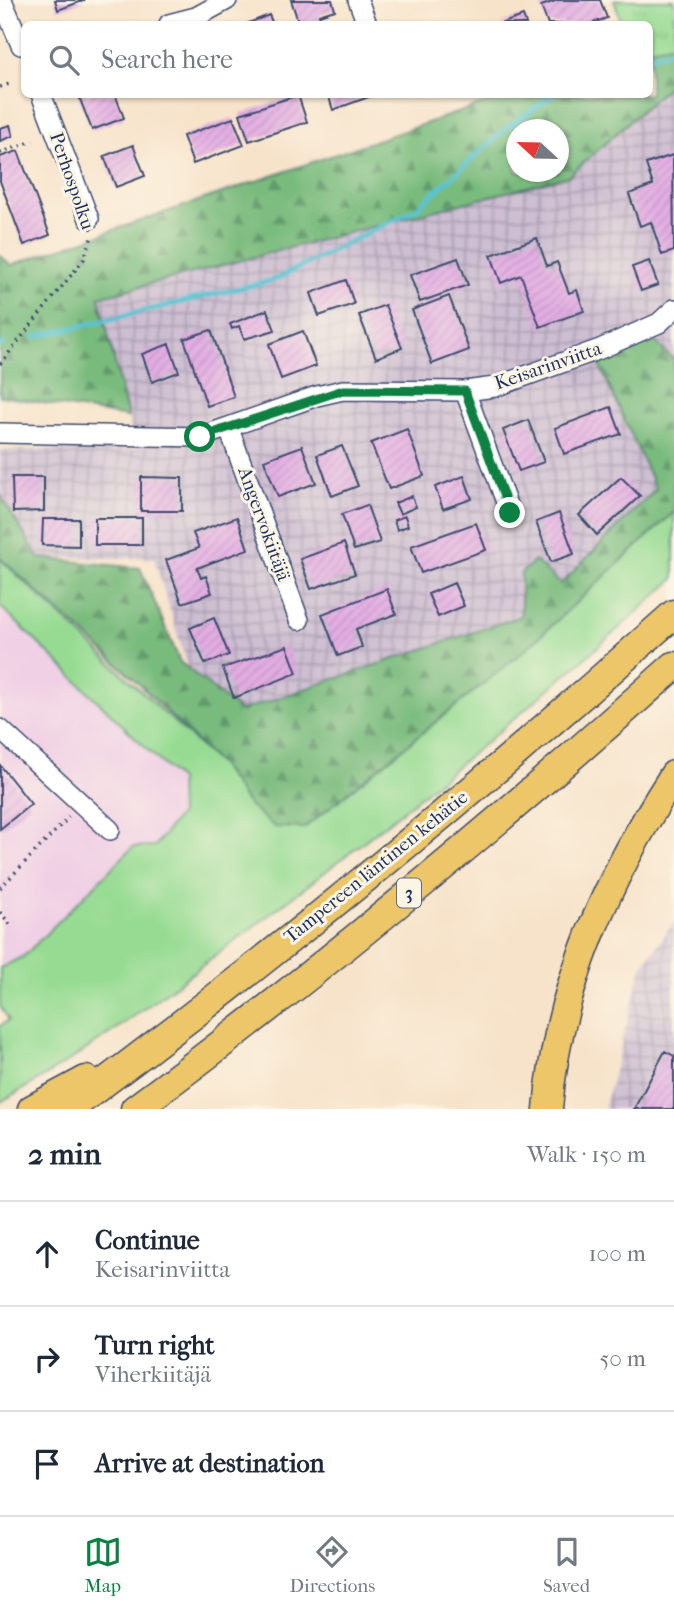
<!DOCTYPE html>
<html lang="en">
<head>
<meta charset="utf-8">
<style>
	:root { --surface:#fff; --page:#f2f2f3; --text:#1f2937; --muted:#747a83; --line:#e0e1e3; --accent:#0b8043 }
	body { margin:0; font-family:"IM FELL French Canon",serif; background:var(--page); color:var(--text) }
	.compass { position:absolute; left:506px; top:119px; width:63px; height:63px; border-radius:50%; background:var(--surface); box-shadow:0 2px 5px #0004; rotate:292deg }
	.stop { position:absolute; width:21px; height:21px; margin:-16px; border:5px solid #0b8043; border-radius:50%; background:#fff }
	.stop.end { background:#0b8043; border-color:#fff; box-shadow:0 2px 7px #0008 }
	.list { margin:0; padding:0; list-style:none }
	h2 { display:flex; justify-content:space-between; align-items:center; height:91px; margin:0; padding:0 28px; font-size:30px }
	h2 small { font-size:23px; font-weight:400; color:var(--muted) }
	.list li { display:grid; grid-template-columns:46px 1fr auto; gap:21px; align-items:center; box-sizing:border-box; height:105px; padding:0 28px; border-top:2px solid var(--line) }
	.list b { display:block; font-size:26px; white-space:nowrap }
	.list p { margin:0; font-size:23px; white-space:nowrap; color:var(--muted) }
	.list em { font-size:23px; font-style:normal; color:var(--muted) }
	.icon { flex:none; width:38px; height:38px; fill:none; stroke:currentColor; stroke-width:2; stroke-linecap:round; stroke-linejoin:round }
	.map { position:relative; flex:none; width:674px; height:1109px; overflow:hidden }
	.search { position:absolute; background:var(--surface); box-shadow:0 2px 5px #0004; left:21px; right:21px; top:21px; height:77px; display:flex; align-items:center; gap:18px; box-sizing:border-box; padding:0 24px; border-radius:10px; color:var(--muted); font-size:26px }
	.sheet { height:406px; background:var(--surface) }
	nav { display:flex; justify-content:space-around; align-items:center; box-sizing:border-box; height:98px; border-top:2px solid var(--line); background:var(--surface); font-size:19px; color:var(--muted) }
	nav a { display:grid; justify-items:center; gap:4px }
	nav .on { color:var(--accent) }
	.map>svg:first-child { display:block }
</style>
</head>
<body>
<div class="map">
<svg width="674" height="1109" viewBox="0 0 674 1109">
	<defs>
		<pattern id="industrial-grid" width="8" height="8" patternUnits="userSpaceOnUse" patternTransform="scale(1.75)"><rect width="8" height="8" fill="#cebed2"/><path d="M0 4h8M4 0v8" fill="none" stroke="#a69bae"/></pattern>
		<pattern id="forest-firs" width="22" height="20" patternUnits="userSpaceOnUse" patternTransform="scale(1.75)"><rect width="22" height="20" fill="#79bb7d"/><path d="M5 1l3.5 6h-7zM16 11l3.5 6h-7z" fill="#62986a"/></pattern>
		<pattern id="park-tufts" width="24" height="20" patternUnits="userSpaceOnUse" patternTransform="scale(1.75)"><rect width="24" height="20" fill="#97db93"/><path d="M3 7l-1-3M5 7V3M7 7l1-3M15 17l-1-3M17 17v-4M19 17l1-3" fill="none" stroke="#82bc81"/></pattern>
		<pattern id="building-hatch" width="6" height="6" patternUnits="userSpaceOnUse" patternTransform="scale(1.75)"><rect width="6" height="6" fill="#e3ade3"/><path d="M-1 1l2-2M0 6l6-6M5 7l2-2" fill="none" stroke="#c295c5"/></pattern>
	</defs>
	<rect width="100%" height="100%" fill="#fcf5e5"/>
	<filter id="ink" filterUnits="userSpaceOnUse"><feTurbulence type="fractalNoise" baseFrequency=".0143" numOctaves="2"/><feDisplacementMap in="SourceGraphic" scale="14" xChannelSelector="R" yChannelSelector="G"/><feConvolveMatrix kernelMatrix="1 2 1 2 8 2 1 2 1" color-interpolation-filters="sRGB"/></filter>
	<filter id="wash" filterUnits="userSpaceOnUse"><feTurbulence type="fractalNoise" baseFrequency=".00686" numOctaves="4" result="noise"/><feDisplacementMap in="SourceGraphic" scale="28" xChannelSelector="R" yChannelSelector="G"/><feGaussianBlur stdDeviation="1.57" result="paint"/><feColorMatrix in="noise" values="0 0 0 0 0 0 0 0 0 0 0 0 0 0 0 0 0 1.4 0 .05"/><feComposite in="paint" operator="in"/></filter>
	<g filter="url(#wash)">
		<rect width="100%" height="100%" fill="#f7e3ca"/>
		<path fill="#f0d0e5" d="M0 606 179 780 180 814 155 846 24 956 0 968Z"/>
		<path fill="url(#industrial-grid)" d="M674 81V504L531 621 208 733 154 558H21L0 499V450L136 449 99 298 569 176Z
			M674 922V1109H604L642 967Z"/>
		<path fill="#97db93" stroke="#598578" stroke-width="2" d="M674 512V579C536 704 393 822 244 934 165 993 87 1055 0 1102V1026L9 1020 0 1006V968L24 956 133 847 155 846 180 814 179 780 0 606V559L221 766 249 806 304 828 525 650Z"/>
		<path fill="url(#forest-firs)" stroke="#4a756e" stroke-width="2" fill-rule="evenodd" d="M674 43V81L569 176 99 297 128 417 0 396V255L11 265 509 95 650 94V49ZM516 130H558V172H516Z
			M649 336 674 360V512L525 650 304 828 275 827 249 806 221 766 133 678 0 558V495L39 558 140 568 180 662 240 711 521 616V573L535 561 561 584 656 489 599 364Z"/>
		<path fill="url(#park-tufts)" stroke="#598578" stroke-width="2" d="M614 0H674V43L650 49V24H622Z"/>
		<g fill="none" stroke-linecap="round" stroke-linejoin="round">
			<path stroke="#59c3d3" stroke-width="5" d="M650 57 674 49
				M35 337 274 280 416 209 508 127 555 94
				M0 345 4 344"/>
		</g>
		<g id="blocks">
			<path fill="url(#building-hatch)" d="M55 0H85L58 10Z
				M291 0H332L335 10 319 15 322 24H299Z
				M558 0H600L607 18 590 24H548L541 6Z
				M269 15 273 24H246Z
				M523 16 526 24H500Z
				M78 94H115L124 118 92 130Z
				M328 94H374V95L333 110Z
				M298 95 307 122 249 141 240 114Z
				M233 118 244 145 193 164 183 136Z
				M10 125 13 136 0 141V128Z
				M133 145 145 176 116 187 104 156Z
				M18 151 50 235 24 245 0 181V157Z
				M673 155 674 251 662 255 651 222 640 226 629 194 653 185 646 164Z
				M537 238 547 266 557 262 569 293 577 290 584 311 540 327 521 275 501 283 491 255Z
				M458 258 468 285 420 302 410 275Z
				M649 261 658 285 641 291 632 267Z
				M346 280 354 304 319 316 311 293Z
				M449 296 469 350 432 364 412 310Z
				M385 305 402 348 376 358 359 315Z
				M267 310 275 330 244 339 239 326 232 329 230 324Z
				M211 330 234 397 207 406 184 339Z
				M303 331 316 366 281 379 269 344Z
				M169 344 179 372 152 382 142 354Z
				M611 407 621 434 564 454 555 428Z
				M528 420 544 462 519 471 503 430Z
				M407 429 424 476 389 489 371 443Z
				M302 446 316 483 278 497 264 460Z
				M342 446 358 486 332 496 317 455Z
				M464 476 472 499 443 509 435 487Z
				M12 477H44V511L13 512Z
				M141 477 182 478V511H141Z
				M621 477 640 496 597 535 579 515Z
				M412 496 416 507 400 514 395 503Z
				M367 505 380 542 354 550 342 514Z
				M559 513 574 554 551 562 536 522Z
				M405 516 408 526 397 530 394 520Z
				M237 517 248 549 197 568 201 578 206 576 212 593 182 603 166 560 199 548 193 533Z
				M95 518H142V545H95Z
				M43 519H79V546L42 545Z
				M476 523 486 550 421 573 411 546Z
				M344 543 355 574 311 589 300 559Z
				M454 583 464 606 438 617 428 594Z
				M387 589 396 614 356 629 362 647 338 656 322 614Z
				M214 618 229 655 205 664 190 628Z
				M287 646 297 673 234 698 223 668Z
				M0 765 31 804 0 829Z
				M665 1051 674 1056V1109H634Z"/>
		</g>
	</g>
	<g filter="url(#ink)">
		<use href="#blocks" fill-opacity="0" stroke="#3c4a6e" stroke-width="2"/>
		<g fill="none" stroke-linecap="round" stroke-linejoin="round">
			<defs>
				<path id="minor" d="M2 0 21 45 24 44
					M358 0 367 24
					M169 24 196 17 227 0
					M41 94 89 219
					M465 391 510 513
					M229 429 299 620
					M0 433 200 437 317 396 343 390 465 391 495 387 600 349 659 323 674 309
					M0 729 110 830"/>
				<path id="highway" d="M32 1109 86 1080
					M69 1109C278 954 480 788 674 614
					M135 1109C322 971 501 821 674 666
					M548 1109C557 987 609 876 674 775"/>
			</defs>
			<use href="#minor" stroke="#3c4a6e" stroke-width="22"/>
			<use href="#highway" stroke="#3c4a6e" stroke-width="31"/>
			<path stroke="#3c4a6e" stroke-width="3.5" stroke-dasharray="2 5" stroke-linecap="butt" d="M0 87 12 83
				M0 153 33 141
				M0 364 84 259 92 236
				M0 888 69 817
				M0 912 12 927"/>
			<use href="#minor" stroke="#fff" stroke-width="19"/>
			<use href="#highway" stroke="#ecc669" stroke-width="28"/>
		</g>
	</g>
	<g fill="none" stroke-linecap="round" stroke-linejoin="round" filter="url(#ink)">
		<path stroke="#0b8043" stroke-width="9" d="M200 437 343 390 465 391 510 513"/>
	</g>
	<g text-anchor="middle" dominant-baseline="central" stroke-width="6" stroke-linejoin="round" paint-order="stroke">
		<rect fill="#fcf5e5" stroke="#5e6a86" stroke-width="2" x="397" y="878.5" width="24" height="29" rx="5"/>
		<g font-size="18" font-weight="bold" fill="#1b2f5e">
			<text x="409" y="893">3</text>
		</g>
		<g font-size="19" fill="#1b2f5e" stroke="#fcf5e5">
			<text transform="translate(72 181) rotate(71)">Perhospolku</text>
			<text transform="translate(548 366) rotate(-19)">Keisarinviitta</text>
			<text transform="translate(264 524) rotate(70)">Angervokiitäjä</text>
			<text transform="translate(376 867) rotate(-39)">Tampereen läntinen kehätie</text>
		</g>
	</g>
</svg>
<svg class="compass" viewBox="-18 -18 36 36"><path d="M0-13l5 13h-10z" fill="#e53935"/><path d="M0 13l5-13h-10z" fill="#747a83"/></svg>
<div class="stop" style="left:200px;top:437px"></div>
<div class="stop end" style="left:510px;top:513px"></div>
<div class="search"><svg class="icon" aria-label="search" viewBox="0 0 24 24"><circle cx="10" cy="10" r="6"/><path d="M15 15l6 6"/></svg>Search here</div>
</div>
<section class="sheet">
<h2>2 min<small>Walk · 150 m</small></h2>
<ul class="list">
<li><svg class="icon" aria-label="ahead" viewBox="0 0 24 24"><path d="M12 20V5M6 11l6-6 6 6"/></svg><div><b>Continue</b><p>Keisarinviitta</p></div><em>100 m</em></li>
<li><svg class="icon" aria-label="right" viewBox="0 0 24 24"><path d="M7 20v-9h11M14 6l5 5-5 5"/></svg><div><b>Turn right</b><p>Viherkiitäjä</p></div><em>50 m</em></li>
<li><svg class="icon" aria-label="arrive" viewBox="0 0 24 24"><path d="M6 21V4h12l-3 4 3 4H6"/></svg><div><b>Arrive at destination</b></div></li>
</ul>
</section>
<nav>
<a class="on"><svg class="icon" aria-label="map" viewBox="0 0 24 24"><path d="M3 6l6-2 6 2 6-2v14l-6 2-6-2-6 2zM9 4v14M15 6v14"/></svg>Map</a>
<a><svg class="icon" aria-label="directions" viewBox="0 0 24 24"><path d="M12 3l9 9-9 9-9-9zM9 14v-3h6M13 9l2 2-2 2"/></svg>Directions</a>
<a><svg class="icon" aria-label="saved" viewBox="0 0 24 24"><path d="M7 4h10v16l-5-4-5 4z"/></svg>Saved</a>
</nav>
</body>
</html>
